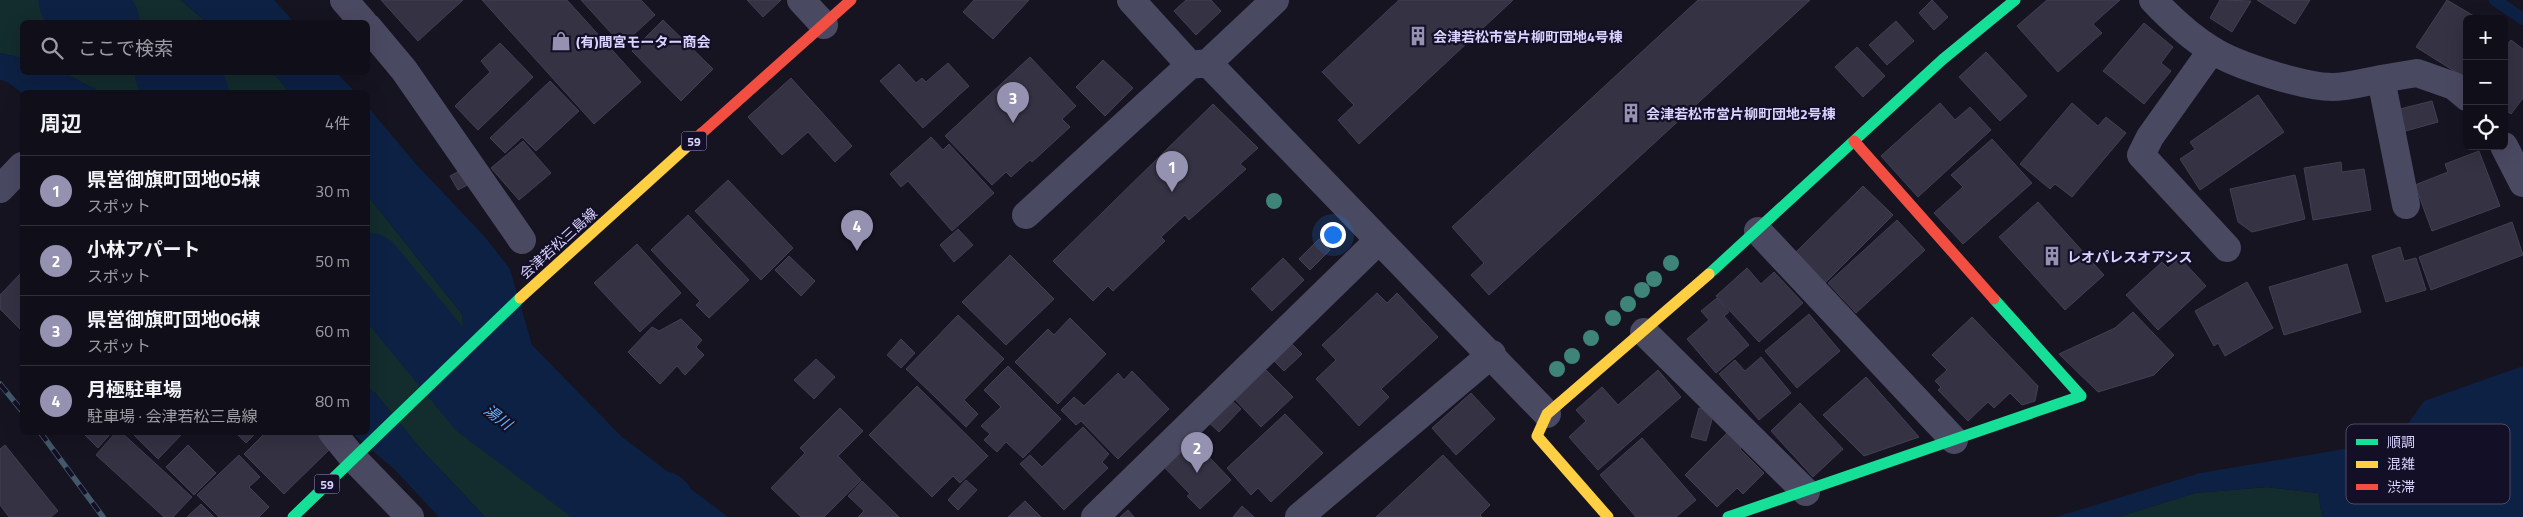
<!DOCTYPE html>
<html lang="ja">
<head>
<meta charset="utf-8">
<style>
	:root { --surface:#100f19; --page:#1e1d26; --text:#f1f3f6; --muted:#9c9ca2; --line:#302f38; --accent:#9591b1 }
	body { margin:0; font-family:"Titillium Web","Noto Sans JP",sans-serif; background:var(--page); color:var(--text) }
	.controls { position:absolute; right:15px; top:15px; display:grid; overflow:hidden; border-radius:8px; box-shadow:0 5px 20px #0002 }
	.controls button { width:45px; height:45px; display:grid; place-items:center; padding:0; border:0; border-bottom:1px solid var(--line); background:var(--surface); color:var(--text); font:25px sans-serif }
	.you { position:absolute; left:1332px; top:234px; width:18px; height:18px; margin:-12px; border:4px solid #fff; border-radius:50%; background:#1a73e8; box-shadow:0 0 0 8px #1a73e833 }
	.badge { display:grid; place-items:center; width:32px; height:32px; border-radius:50%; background:var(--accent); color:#fff; font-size:16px; font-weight:700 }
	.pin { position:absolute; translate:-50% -41px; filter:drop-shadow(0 1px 2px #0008) }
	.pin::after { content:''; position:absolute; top:26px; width:18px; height:15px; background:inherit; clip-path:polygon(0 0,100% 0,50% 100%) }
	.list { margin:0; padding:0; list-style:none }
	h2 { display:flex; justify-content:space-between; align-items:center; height:65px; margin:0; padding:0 20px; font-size:21px }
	h2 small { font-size:16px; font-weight:400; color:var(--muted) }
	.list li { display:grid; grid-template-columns:32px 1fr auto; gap:15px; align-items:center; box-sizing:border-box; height:70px; padding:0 20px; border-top:1px solid var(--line) }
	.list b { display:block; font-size:19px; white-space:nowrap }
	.list p { margin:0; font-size:16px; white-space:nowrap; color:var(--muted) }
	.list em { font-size:16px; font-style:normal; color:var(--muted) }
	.icon { flex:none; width:28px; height:28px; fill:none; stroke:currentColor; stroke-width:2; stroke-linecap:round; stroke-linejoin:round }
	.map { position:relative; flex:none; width:2523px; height:517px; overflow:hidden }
	.search { position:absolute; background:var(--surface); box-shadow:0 5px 20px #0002; left:20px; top:20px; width:350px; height:55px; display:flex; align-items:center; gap:12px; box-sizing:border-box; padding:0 18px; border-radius:8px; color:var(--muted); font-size:19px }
	.panel { position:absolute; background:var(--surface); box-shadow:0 5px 20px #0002; left:20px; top:90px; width:350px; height:345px; border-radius:8px }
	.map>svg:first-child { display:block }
</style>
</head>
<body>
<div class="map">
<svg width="2523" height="517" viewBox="0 0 2523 517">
	<rect width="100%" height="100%" fill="#161421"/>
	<path fill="#132c2d" d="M0 0H181L206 22H22V58L0 53Z
		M64 73H269L277 77 289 92H100Z
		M368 196 462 314 469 400 505 412 539 415 577 441 624 517H485L419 447 376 394 368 387Z
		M2267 487 2318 493 2322 517H2118L2195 493Z"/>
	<path fill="#0d2144" d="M181 0H274L294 22H206Z
		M0 53 22 58V72L64 73 100 92 22 93 7 82 0 80Z
		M269 73H337L355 92H289L277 77Z
		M368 107 415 163 484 236 510 269 532 345 622 437 728 517H624L577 441 539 415 505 412 469 400 462 314 368 196Z
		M2523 366V517H2322L2318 493 2267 487 2195 493 2118 517H2056L2200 473 2350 448 2406 451 2407 425 2424 401Z
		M368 387 376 394 419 447 485 517H439L395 470 352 433 368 432Z"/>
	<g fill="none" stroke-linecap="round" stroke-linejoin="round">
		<path stroke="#0d2144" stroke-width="12" d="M2495 0 2523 19"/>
		<path stroke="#0d2144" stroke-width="71" d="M74 0 104 22
			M170 72 193 92
			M368 268 481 405 592 488 660 506 662 517"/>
	</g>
	<path fill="#343243" stroke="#433f54" d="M381 0H463L418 41Z
		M482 0H567L641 82 594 124Z
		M581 0H641L655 15 622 45Z
		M747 0H781L763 17Z
		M974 0H1029L993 39 963 12Z
		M1186 0H1211L1221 11 1196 35 1174 11Z
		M1399 0H1513L1359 144 1338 120 1354 105 1322 72Z
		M1698 0H1810L1489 295 1471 275 1484 263 1452 227Z
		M1932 0 1948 17 1934 30 1919 13Z
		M2047 0H2120L2093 24 2102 33 2058 72 2017 26Z
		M2220 0 2251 1 2232 32 2210 18Z
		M2257 0H2310L2295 24Z
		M2447 0 2479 19H2467V75L2465 78 2416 47Z
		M663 20 713 69 681 101 632 51Z
		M1896 21 1914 41 1887 65 1869 45Z
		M2144 23 2173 47 2161 63 2171 71 2144 104 2103 71Z
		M2511 40 2523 49V98L2511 114 2504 109V48Z
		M500 43 533 77 478 130 455 106 490 72 481 61Z
		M1857 47 1885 76 1863 97 1835 67Z
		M1986 52 2027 96 2000 121 1959 77Z
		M1030 57 1076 106 1062 119 1070 127 1032 162 1030 160 1011 177 1006 172 992 185 945 136Z
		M1103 60 1133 88 1105 116 1076 87Z
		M948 63 969 86 923 128 880 81 899 64 916 83 922 78 926 82Z
		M791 78 852 146 835 162 808 132 782 155 748 117Z
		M550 81 579 111 536 151 522 137 505 153 490 138Z
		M2258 95 2284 132 2200 190 2180 159 2195 149 2190 142Z
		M2432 101 2438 122 2402 132 2396 110Z
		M1940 103 1955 120 1970 107 1991 130 1918 197 1881 156Z
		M2072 103 2098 126 2106 117 2126 133 2072 197 2055 184 2050 189 2020 164Z
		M1213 104 1258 148 1240 164 1246 169 1189 220 1185 215 1161 237 1165 241 1113 291 1108 286 1093 301 1053 261Z
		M931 137 943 150 949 144 994 193 952 231 908 181 901 187 890 174Z
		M1992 139 2032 183 1963 244 1934 213 1963 187 1951 175Z
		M523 141 551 173 519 200 491 168Z
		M2479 151 2500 206 2432 231 2415 185 2448 172 2445 164Z
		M2341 162 2342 172 2364 169 2371 210 2313 220 2304 168Z
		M461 170 469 184 458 190 450 176Z
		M2295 175 2305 219 2252 232 2238 222 2230 189Z
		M728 180 793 248 761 280 695 211Z
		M1863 186 1893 215 1824 284 1794 254Z
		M2038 202 2104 275 2065 310 1999 237Z
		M688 215 749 280 709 318 696 305 700 301 651 250Z
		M1897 220 1925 250 1856 313 1828 283Z
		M2512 222 2523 255 2431 290 2419 257Z
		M958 229 973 245 954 262 940 245Z
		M1319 239 1330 250 1310 270 1299 259Z
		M637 244 681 293 640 332 594 283Z
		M2400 247 2404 261 2416 258 2426 290 2386 302 2372 256Z
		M1010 255 1054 299 1006 345 962 302Z
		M789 256 815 281 801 296 775 270Z
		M1283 258 1304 280 1272 311 1251 289Z
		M2180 258 2206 286 2158 330 2126 295 2162 262 2168 268Z
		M2347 264 2361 312 2284 335 2269 287Z
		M1747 268 1761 284 1774 272 1803 303 1759 342 1716 296Z
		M22 272V331L0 309V295Z
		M2247 282 2273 328 2225 356 2218 343 2214 346 2195 311Z
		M1377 293 1387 303 1397 293 1438 337 1381 389 1389 397 1359 426 1316 379 1336 360 1322 345Z
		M1717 298 1729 312 1724 316 1749 345 1716 373 1687 339 1709 320 1701 311Z
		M2133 312 2174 355 2154 375 2098 392 2059 354 2115 328Z
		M1809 314 1840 351 1797 388 1765 351Z
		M958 315 1004 359 964 400 978 414 966 427 906 369Z
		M1972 317 2038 386 2035 401 2022 405 2010 393 1994 408 1988 402 1968 421 1938 390 1941 387 1935 381 1947 370 1932 355Z
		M1070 318 1106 354 1058 404 1015 362 1048 329 1054 335Z
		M681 319 702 340 696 347 704 355 685 375 677 366 660 384 628 352 652 327 659 331Z
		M1284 336 1302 354 1284 371 1267 354Z
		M901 339 915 353 901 368 887 355Z
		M1761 357 1791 393 1759 420 1719 374 1735 360 1745 371Z
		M816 359 835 377 814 399 794 380Z
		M1258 362 1293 397 1261 427 1228 392Z
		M1008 366 1061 419 1023 458 1006 442 997 452 984 440 990 434 981 426 1001 407 984 390Z
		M1658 370 1681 397 1598 470 1569 437 1586 421 1576 410 1602 387 1618 405Z
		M1132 371 1169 409 1118 459 1081 421 1076 425 1061 410 1074 397 1084 406 1118 373 1124 380Z
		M1866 377 1919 437 1864 456 1823 415Z
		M917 386 988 456 960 483 953 476 932 497 869 435Z
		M1471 393 1495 419 1456 455 1432 428Z
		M1227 396 1241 409 1219 432 1205 419Z
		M1800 403 1843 449 1813 477 1771 431Z
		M840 408 863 431 838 456 861 480 824 517H801L771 488 805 453 800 448Z
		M1699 408 1714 412 1706 441 1691 437Z
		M1285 414 1323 453 1271 502 1258 488 1251 495 1227 468Z
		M1083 427 1109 454 1102 462 1108 468 1064 510 1020 464 1030 455 1042 467Z
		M82 432H112L98 448Z
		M116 432H121L192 497 173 517H164L96 455Z
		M131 432H184L158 459Z
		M235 432H257L246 443Z
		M266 432H322L334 445 284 494 244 454Z
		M1728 432 1742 446 1740 449 1764 473 1743 494 1737 488 1717 507 1685 475Z
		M1642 438 1696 500 1676 517H1636L1600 475Z
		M1192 439 1231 480 1200 509 1187 496 1190 494 1163 466Z
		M5 445 58 511 51 517H9L0 505V449Z
		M188 445 216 473 194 495 166 467Z
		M239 455 260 477 249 487 269 507 259 517H219L197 495Z
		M1443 455 1490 505 1480 515 1482 517H1376Z
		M966 480 977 490 958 510 948 500Z
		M862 481 899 517H858L864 511 848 496Z
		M1025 501 1041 517H1008Z
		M201 504 214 517H187Z
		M1242 506 1254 517H1233Z
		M1128 510 1134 517H1120Z"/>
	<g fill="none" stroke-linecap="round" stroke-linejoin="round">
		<path stroke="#4a4962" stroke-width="28" d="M344 0 363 22
			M801 0 824 25
			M1131 0 1190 65 1208 63 1275 0
			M2153 0C2170 18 2190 37 2212 50 2235 65 2304 87 2332 87 2348 87 2365 82 2381 79L2406 205
			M368 27 404 70 522 240
			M2212 50 2150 137 2141 155 2227 248
			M1208 63 1547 414
			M2381 79 2417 73 2454 86 2467 97
			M2504 146 2523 183
			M0 189 22 166
			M1026 215 1190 65
			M1758 231 1954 440
			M1644 332 1806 492
			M332 432 353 458 410 517
			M1095 517 1378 241
			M1299 517 1492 354"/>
		<path stroke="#16e098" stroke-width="11" d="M1709 274 1942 60 2015 0
			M293 517 520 298
			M1728 517 2081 396 1994 299"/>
		<path stroke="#ffcf43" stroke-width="11" d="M520 298 702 133
			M1608 517 1537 436 1547 414 1709 274"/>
		<path stroke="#f24e42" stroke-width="11" d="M702 133 851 0
			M1854 141 1994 299"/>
		<defs>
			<path id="rail" d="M0 384 22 411
				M40 432 103 517"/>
		</defs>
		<use href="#rail" stroke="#43596b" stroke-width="5.5"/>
		<use href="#rail" stroke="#130f26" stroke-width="4" stroke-dasharray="11" stroke-linecap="butt"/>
	</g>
	<g fill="#3e8478">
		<circle cx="1274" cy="201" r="8"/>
		<circle cx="1671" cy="263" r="8"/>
		<circle cx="1654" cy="279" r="8"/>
		<circle cx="1642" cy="290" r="8"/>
		<circle cx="1628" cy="304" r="8"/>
		<circle cx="1613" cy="318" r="8"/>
		<circle cx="1591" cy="338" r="8"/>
		<circle cx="1572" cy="356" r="8"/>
		<circle cx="1557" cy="369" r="8"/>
	</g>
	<defs>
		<symbol id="building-bare" viewBox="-9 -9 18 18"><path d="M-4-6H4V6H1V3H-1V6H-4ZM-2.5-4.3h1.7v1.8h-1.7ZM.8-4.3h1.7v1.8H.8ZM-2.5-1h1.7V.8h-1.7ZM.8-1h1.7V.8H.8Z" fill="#9591b1" stroke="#130f26" stroke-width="2.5" paint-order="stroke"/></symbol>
		<symbol id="shop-bare" viewBox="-9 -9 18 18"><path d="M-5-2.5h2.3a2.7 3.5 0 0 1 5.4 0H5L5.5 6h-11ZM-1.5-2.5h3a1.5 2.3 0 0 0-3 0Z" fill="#9591b1" stroke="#130f26" stroke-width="2.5" paint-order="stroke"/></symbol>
	</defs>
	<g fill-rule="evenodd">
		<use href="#building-bare" x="1404" y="22" width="28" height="28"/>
		<use href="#shop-bare" x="547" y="27" width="28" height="28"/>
		<use href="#building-bare" x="1617" y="99" width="28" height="28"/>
		<use href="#building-bare" x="2038" y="242" width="28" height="28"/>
	</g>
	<g text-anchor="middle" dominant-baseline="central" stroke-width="4.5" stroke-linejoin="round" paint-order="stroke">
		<g fill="#130f26" stroke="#9e99be" stroke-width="1">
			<rect x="681.5" y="131.5" width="25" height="19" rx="4"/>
			<rect x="314.5" y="474.5" width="25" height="19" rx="4"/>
		</g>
		<g font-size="12" font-weight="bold" fill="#d9d4ff">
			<text x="694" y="141">59</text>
			<text x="327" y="484">59</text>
		</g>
		<g font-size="14" font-weight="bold" fill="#d9d4ff" stroke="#130f26" text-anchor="start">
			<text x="1433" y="36">会津若松市営片柳町団地4号棟</text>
			<text x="576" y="41">(有)間宮モーター商会</text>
			<text x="1646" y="113">会津若松市営片柳町団地2号棟</text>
			<text x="2067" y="256">レオパレスオアシス</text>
		</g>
		<g font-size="14" fill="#d9d4ff" stroke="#130f26">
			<text transform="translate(558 243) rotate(-42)">会津若松三島線</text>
		</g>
		<g font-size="15" font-style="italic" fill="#62b6ff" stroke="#130f26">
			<text transform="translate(498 417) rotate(37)">湯川</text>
		</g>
	</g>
	<rect x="2346" y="424" width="164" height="80" rx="8" fill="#130f26" stroke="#4e4a67" stroke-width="1"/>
	<rect x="2356" y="439" width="22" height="6" fill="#16e098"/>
	<rect x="2356" y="461" width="22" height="7" fill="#ffcf43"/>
	<rect x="2356" y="484" width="22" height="6" fill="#f24e42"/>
	<g font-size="14" fill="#d9d4ff">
		<text x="2387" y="447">順調</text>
		<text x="2387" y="469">混雑</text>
		<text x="2387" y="492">渋滞</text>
	</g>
</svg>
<div class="controls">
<button>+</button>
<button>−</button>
<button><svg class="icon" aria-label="locate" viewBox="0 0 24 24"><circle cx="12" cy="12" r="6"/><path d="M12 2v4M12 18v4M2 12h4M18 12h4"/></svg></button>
</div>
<div class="you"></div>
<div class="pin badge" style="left:1172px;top:192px">1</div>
<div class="pin badge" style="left:1197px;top:473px">2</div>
<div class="pin badge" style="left:1013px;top:123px">3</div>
<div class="pin badge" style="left:857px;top:251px">4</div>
<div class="search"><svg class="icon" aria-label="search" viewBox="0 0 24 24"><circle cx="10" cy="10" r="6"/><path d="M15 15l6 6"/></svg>ここで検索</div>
<section class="panel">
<h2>周辺<small>4件</small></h2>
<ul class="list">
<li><span class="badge">1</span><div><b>県営御旗町団地05棟</b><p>スポット</p></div><em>30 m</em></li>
<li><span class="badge">2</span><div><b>小林アパート</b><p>スポット</p></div><em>50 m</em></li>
<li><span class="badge">3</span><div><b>県営御旗町団地06棟</b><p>スポット</p></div><em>60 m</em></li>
<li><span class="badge">4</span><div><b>月極駐車場</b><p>駐車場 · 会津若松三島線</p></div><em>80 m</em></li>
</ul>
</section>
</div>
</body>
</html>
